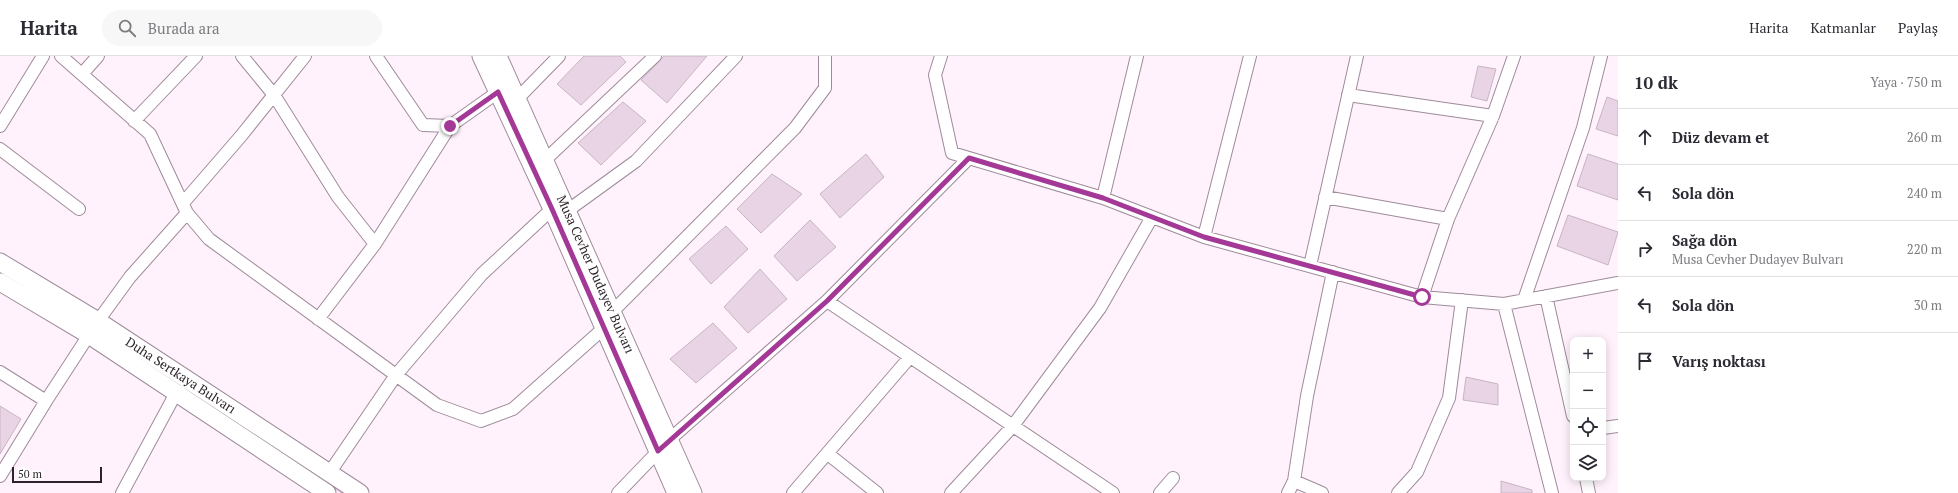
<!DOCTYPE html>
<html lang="tr">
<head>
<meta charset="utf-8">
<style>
	:root { --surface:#fff; --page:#f7f7f7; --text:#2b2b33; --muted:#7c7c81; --line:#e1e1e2 }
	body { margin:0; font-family:"PT Serif",serif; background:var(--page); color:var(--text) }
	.controls { position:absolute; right:12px; bottom:12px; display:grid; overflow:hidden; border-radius:8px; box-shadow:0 2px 10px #0003 }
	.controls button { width:36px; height:36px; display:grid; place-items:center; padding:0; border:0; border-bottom:1px solid var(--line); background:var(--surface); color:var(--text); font:20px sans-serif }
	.scale { position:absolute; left:12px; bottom:10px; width:90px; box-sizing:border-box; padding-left:4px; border:2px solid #2c242a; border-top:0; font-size:11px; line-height:14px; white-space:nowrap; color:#2c242a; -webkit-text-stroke:3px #fff; paint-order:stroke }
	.stop { position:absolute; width:12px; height:12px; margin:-9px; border:3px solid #a43897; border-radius:50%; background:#fff }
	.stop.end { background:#a43897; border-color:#fff; box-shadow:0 1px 4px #0008 }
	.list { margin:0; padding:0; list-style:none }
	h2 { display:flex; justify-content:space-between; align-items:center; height:52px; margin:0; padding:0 16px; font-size:17px }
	h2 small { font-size:13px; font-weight:400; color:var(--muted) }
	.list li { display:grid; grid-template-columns:26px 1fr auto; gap:12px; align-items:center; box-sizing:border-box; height:56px; padding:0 16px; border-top:1px solid var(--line) }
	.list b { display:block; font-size:15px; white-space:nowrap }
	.list p { margin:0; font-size:13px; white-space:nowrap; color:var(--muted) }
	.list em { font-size:13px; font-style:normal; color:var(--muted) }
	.icon { flex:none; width:22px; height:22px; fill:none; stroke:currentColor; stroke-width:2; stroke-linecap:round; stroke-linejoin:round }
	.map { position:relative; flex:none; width:1618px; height:437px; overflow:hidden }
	header { display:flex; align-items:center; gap:24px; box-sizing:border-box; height:56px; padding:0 20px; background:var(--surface); border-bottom:1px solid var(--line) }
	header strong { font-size:19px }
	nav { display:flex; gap:22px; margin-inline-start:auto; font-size:14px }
	.search { width:280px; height:36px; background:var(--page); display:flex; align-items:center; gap:10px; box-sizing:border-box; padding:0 14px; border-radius:22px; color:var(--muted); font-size:15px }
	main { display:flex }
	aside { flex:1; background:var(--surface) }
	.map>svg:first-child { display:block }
</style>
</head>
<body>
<header>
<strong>Harita</strong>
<div class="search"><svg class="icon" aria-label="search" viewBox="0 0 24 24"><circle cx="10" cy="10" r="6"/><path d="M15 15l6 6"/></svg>Burada ara</div>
<nav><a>Harita</a><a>Katmanlar</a><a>Paylaş</a></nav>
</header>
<main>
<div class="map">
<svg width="1618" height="437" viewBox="0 0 1618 437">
	<rect width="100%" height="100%" fill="#fff2fc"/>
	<path fill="#e0b4d8" d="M104 278 346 437H341L102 280Z"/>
	<path fill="#e8d4e4" stroke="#c9b4c4" d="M584 0H620L626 6 581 49 557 28Z
		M664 0H707L667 47 641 24Z
		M1478 10 1496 13 1487 45 1471 41Z
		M1607 41 1618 45V80L1596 73Z
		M623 46 646 65 601 109 578 87Z
		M866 98 884 121 840 162 820 138Z
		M1588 98 1618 108V144L1577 130Z
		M772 118 802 138 761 177 737 153Z
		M1568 159 1618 176 1608 209 1557 190Z
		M810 164 836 191 797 225 774 200Z
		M726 170 748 193 711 228 689 203Z
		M760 213 787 243 748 277 724 251Z
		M713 267 737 292 696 327 670 303Z
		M1466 321 1498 328V349L1463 344Z
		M0 350 21 363 0 398Z
		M1501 425 1532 434V437H1501Z"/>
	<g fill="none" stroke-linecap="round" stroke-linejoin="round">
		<defs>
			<path id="street" d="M61 0 150 78 187 157 209 183 437 349 481 365 513 353 604 272
				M242 0 274 39 338 141 375 188
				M376 0 423 69 450 70
				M941 0 935 19 952 97 1103 142 1204 181 1422 241 1504 248 1618 227
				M82 18 98 0
				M1348 39 1493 60
				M517 43 559 0
				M134 65 196 0
				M0 70 43 0
				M0 93 79 153
				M545 104 655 0
				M1325 141 1448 163
				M1103 142 1137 0
				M183 147 241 80 305 0
				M567 155 636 105 736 0
				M1204 181 1250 0
				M1310 210 1357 0
				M1546 240 1573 360
				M1422 241 1448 163 1493 60 1514 0
				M1524 244 1583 72 1601 0
				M827 245 1113 437
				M1504 248 1552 437
				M612 256 795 72 825 32V0
				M318 263 375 188 450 70 498 36
				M0 316 46 345
				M1603 372 1618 370
				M828 398 877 437
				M330 416 396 319 482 218 552 153
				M0 420 46 345 98 265 130 221 187 157
				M1586 422 1589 437
				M1294 425 1322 437
				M122 437 176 337
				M618 437 669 384 827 245 969 102
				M793 437 910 301
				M951 437 1012 371 1100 252 1152 161
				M1160 437 1173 422
				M1288 437 1294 425 1307 340 1333 216
				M1398 437 1417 416 1449 342 1462 244"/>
			<path id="secondary" d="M481 0 552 153 676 437
				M498 0 693 437
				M0 206 98 265 360 437
				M0 226 89 279 327 437"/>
		</defs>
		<use href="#street" stroke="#9e8b9a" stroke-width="14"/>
		<use href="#secondary" stroke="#9e8b9a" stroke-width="19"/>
		<use href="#street" stroke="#fff" stroke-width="12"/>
		<use href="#secondary" stroke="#fff" stroke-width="17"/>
	</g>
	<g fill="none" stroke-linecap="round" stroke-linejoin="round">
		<path stroke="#a43897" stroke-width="5" d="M450 70 498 36 552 153 658 395 827 245 969 102 1103 142 1204 181 1422 241"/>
	</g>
	<g text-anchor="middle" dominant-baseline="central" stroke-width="4" stroke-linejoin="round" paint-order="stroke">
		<g font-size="13" fill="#2c242a" stroke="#fff">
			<text transform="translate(596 218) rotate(66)">Musa Cevher Dudayev Bulvarı</text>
			<text transform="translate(181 319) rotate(33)">Duha Sertkaya Bulvarı</text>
		</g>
	</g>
</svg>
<div class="controls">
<button>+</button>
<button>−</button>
<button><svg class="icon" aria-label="locate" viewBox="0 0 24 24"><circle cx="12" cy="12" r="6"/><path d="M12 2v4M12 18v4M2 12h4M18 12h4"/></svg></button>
<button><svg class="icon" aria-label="layers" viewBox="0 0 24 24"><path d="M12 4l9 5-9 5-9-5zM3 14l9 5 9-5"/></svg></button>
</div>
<div class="scale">50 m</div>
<div class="stop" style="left:1422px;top:241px"></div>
<div class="stop end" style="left:450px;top:70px"></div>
</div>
<aside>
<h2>10 dk<small>Yaya · 750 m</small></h2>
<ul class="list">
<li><svg class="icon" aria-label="ahead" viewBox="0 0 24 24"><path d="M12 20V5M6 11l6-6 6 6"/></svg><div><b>Düz devam et</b></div><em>260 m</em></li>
<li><svg class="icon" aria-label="left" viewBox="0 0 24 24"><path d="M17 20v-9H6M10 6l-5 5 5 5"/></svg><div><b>Sola dön</b></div><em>240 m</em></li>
<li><svg class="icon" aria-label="right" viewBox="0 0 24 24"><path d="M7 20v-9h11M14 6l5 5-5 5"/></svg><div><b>Sağa dön</b><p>Musa Cevher Dudayev Bulvarı</p></div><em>220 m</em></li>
<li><svg class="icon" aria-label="left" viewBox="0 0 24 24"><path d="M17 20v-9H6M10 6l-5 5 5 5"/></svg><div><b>Sola dön</b></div><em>30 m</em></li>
<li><svg class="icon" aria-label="arrive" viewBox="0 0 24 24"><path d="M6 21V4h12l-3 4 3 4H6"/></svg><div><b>Varış noktası</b></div></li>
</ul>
</aside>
</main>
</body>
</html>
